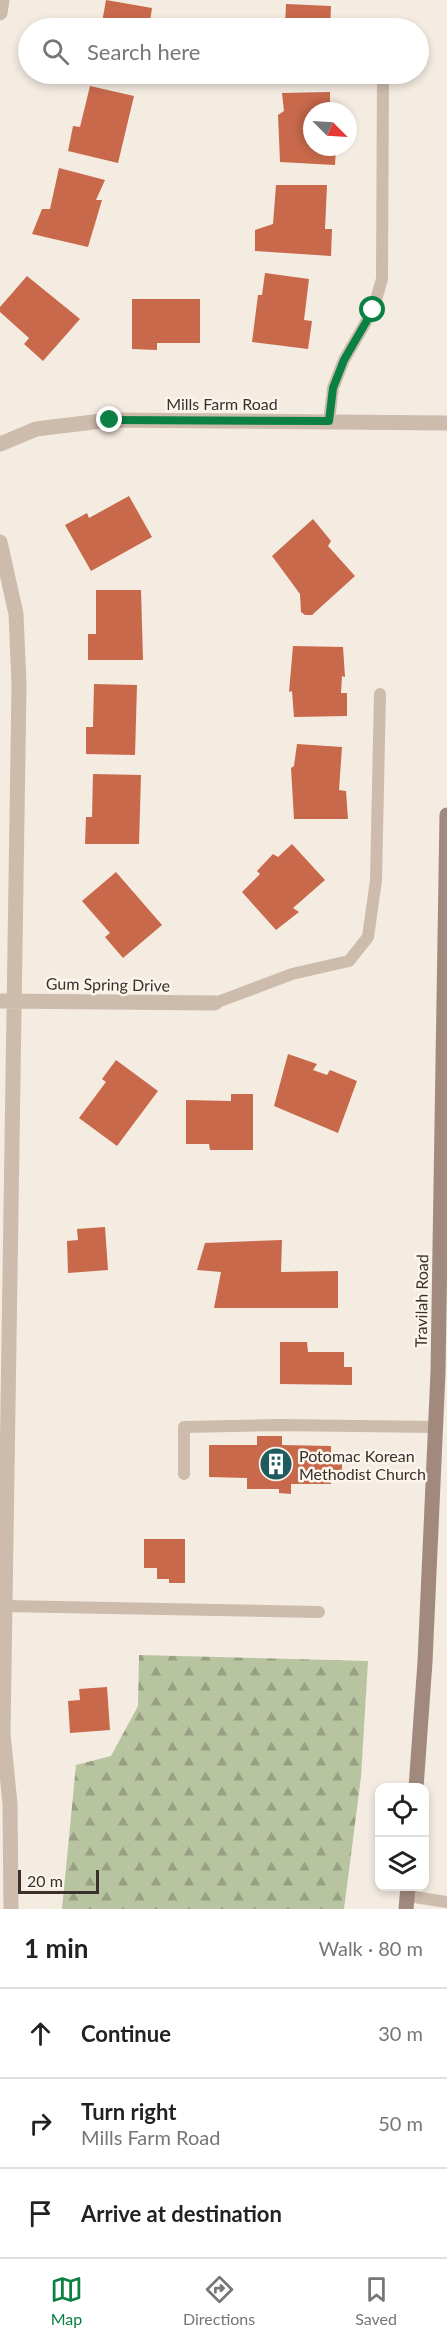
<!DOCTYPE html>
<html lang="en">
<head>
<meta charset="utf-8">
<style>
	:root { --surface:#fff; --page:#f2f2f2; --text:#222; --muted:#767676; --line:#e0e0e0; --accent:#0b8043 }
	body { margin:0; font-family:Lato,sans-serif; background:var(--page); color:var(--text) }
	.controls { position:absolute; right:18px; bottom:18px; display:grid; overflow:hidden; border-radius:12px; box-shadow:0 3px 9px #0003 }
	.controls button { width:54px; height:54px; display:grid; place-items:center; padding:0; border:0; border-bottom:2px solid var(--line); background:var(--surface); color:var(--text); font:30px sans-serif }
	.compass { position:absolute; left:303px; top:102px; width:54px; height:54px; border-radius:50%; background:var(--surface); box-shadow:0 3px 9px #0003; rotate:114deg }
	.scale { position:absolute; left:18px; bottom:15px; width:81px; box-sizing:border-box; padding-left:6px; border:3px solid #3b302b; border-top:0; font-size:16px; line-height:21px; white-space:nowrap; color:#3b302b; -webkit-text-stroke:4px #fbf5ee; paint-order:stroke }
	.stop { position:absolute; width:18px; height:18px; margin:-14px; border:4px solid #0b8043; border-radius:50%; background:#fff }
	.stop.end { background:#0b8043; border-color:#fff; box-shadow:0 2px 6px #0008 }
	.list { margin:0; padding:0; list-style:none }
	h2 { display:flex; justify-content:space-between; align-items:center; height:78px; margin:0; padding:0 24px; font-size:26px }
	h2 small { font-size:20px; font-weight:400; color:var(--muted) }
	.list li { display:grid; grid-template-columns:39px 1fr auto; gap:18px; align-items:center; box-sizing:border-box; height:90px; padding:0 24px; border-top:2px solid var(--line) }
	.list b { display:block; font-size:22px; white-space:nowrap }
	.list p { margin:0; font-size:20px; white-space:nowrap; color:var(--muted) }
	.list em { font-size:20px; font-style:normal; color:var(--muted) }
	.icon { flex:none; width:33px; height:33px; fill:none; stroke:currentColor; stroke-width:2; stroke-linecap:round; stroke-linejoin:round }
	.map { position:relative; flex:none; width:447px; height:1909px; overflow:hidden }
	.search { position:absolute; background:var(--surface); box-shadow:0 3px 9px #0003; left:18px; right:18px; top:18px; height:66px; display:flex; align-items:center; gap:15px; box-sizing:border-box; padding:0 21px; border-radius:33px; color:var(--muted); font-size:22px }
	.sheet { height:348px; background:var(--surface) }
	nav { display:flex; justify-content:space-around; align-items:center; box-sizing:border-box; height:84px; border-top:2px solid var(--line); background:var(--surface); font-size:16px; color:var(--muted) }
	nav a { display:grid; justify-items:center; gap:3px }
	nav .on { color:var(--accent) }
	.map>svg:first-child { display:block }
</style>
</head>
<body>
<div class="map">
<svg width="447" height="1909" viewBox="0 0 447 1909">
	<defs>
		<pattern id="forest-firs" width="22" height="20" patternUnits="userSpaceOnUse" patternTransform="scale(1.5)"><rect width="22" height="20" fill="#b8c4a0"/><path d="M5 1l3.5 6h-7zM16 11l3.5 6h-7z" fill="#97a083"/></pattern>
	</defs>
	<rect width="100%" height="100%" fill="#f4ebe1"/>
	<path fill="url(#forest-firs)" d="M139 1655 368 1661 361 1777 344 1909H62L76 1765 111 1756 138 1706Z"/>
	<path fill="#c8694b" d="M106 0 152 8 149 28H101Z
		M286 4 331 6 330 28H285Z
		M90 86 134 96 118 163 68 151 73 126 80 127Z
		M330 92V111H312V147H336L335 165 280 162 278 115 284 111 282 93Z
		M59 168 105 180 96 200H102L88 247 32 234 42 209H50Z
		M276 185H327L325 229H332L331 256 255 251V230L273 224Z
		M265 273 309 279 304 320 312 321 308 349 252 342 258 295H262Z
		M27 276 80 319 43 361 24 344 29 338 0 312V307Z
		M132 299H200V343H157V350L132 349Z
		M129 496 152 537 91 571 65 525 87 513 89 518Z
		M313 519 331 541 328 546 355 576 312 615H305L301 612 300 594 272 556Z
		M96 590H141L143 660H88V634H96Z
		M293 646 343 647 345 677 342 676 341 693H347V716L294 717 292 691 289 692Z
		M94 684 137 685 135 755 86 754V727H93Z
		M297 744 342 747 339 790 346 791 348 819H294L291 768 294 766Z
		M93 774 141 775 139 844H85L86 817H92Z
		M292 844 325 880 293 908 299 912 276 930 242 892 260 874 257 871 273 854 278 857Z
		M116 872 162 925 123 958 105 937 110 933 82 901Z
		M288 1054 317 1064 313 1070 327 1075 330 1070 357 1081 338 1133 274 1106Z
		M116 1060 158 1091 117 1146 79 1118 106 1082 102 1079Z
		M231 1094H253V1150H210L209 1144H186V1100L231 1101Z
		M105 1227 108 1270 68 1273 67 1241 78 1240 77 1229Z
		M282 1240 281 1272 338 1271V1308H214L221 1272 197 1270 205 1243Z
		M280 1342H307L308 1352H344V1367H352V1385L280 1384Z
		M257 1436H282V1445L331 1446V1458H342V1470H331V1484H291V1494L279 1493V1489H247V1478L209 1477V1445H257Z
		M144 1539H185V1583H169V1579H157V1568H144Z
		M107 1687 110 1730 70 1733 68 1701 80 1700 79 1689Z"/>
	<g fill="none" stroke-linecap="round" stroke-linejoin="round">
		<path stroke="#cdbbac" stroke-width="12" d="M329 421 333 388 344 360 373 310 382 279 383 74
			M215 1003 292 974 349 961 368 937 376 880 380 694
			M184 1474V1427L277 1425 436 1427
			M4 1606 319 1612
			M408 1896 447 1902"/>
		<path stroke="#cdbbac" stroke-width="15" d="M0 13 2 0
			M0 444 36 429 110 420 447 423
			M0 542 16 614 19 685 3 1734 10 1804 11 1909
			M0 1001 215 1003"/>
		<path stroke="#a18a7d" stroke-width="15" d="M416 1788 425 1662 438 1372 447 815
			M406 1909 408 1886"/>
	</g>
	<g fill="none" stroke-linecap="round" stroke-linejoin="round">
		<path stroke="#0b8043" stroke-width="8" d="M110 420 329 421 333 388 344 360 373 310"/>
	</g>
	<defs>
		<symbol id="building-disc" viewBox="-11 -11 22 22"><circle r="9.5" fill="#1f5a5e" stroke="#fbf5ee"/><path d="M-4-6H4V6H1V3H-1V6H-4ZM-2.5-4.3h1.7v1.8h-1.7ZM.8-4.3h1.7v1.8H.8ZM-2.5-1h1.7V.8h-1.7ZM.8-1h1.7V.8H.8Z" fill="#fff"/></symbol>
	</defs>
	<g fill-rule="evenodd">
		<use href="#building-disc" x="257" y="1445" width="38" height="38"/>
	</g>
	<g text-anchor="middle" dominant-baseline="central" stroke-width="5" stroke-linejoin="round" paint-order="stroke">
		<g font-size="16" fill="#3b302b" stroke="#fbf5ee">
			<text x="222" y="403">Mills Farm Road</text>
			<text transform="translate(108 984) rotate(1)">Gum Spring Drive</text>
			<text transform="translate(421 1301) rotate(-89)">Travilah Road</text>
		</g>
		<g font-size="16" fill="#3b302b" stroke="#fbf5ee" text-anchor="start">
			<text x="299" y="1455">Potomac Korean<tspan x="299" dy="18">Methodist Church</tspan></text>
		</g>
	</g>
</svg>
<div class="controls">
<button><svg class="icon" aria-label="locate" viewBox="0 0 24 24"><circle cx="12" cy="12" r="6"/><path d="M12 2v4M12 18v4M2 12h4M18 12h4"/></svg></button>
<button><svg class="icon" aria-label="layers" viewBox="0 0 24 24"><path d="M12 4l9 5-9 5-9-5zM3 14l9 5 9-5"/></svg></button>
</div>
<svg class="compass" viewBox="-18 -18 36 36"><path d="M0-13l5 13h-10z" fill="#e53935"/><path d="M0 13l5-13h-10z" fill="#767676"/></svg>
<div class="scale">20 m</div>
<div class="stop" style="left:373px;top:310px"></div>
<div class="stop end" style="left:110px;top:420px"></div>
<div class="search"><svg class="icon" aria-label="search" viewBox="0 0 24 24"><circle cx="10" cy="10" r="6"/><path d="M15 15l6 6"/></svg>Search here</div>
</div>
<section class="sheet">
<h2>1 min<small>Walk · 80 m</small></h2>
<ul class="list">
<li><svg class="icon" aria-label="ahead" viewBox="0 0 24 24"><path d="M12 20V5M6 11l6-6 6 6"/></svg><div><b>Continue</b></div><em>30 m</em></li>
<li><svg class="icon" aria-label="right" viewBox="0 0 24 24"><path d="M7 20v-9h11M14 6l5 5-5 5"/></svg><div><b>Turn right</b><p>Mills Farm Road</p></div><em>50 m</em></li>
<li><svg class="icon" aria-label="arrive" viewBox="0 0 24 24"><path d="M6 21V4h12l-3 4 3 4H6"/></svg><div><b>Arrive at destination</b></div></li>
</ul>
</section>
<nav>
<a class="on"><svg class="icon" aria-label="map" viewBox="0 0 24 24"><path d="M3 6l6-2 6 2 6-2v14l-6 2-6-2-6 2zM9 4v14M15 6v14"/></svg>Map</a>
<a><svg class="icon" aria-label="directions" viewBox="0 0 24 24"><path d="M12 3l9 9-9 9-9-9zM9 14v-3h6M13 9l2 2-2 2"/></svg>Directions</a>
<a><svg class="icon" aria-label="saved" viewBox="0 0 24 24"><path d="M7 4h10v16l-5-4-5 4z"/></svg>Saved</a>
</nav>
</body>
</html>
